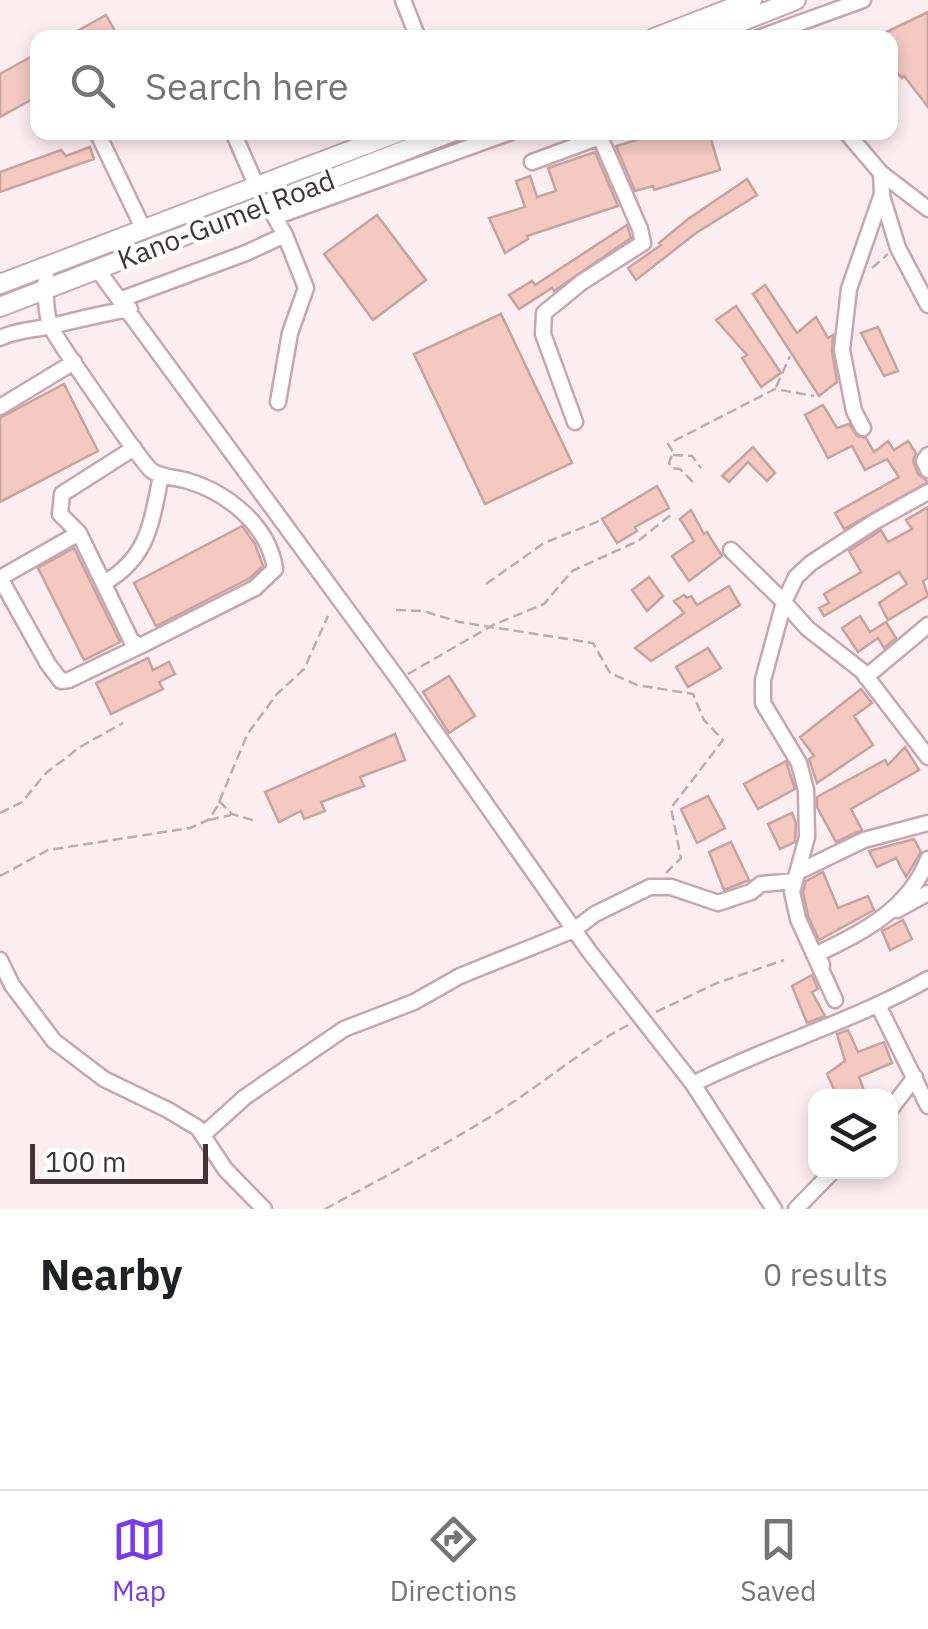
<!DOCTYPE html>
<html lang="en">
<head>
<meta charset="utf-8">
<style>
	:root { --surface:#fff; --page:#f2f2f2; --text:#202124; --muted:#757577; --line:#e0e0e0; --accent:#7c3aed }
	body { margin:0; font-family:"IBM Plex Sans",sans-serif; background:var(--page); color:var(--text) }
	.controls { position:absolute; right:30px; bottom:30px; display:grid; overflow:hidden; border-radius:20px; box-shadow:0 5px 15px #0003 }
	.controls button { width:90px; height:90px; display:grid; place-items:center; padding:0; border:0; border-bottom:2px solid var(--line); background:var(--surface); color:var(--text); font:50px sans-serif }
	.scale { position:absolute; left:30px; bottom:25px; width:178px; box-sizing:border-box; padding-left:10px; border:5px solid #413337; border-top:0; font-size:28px; line-height:35px; white-space:nowrap; color:#413337; -webkit-text-stroke:8px #fff; paint-order:stroke }
	.list { margin:0; padding:0; list-style:none }
	h2 { display:flex; justify-content:space-between; align-items:center; height:130px; margin:0; padding:0 40px; font-size:42px }
	h2 small { font-size:32px; font-weight:400; color:var(--muted) }
	.icon { flex:none; width:55px; height:55px; fill:none; stroke:currentColor; stroke-width:2; stroke-linecap:round; stroke-linejoin:round }
	.map { position:relative; flex:none; width:928px; height:1209px; overflow:hidden }
	.search { position:absolute; background:var(--surface); box-shadow:0 5px 15px #0003; left:30px; right:30px; top:30px; height:110px; display:flex; align-items:center; gap:25px; box-sizing:border-box; padding:0 35px; border-radius:20px; color:var(--muted); font-size:38px }
	.sheet { height:280px; background:var(--surface) }
	nav { display:flex; justify-content:space-around; align-items:center; box-sizing:border-box; height:140px; border-top:2px solid var(--line); background:var(--surface); font-size:28px; color:var(--muted) }
	nav a { display:grid; justify-items:center; gap:5px }
	nav .on { color:var(--accent) }
	.map>svg:first-child { display:block }
</style>
</head>
<body>
<div class="map">
<svg width="928" height="1209" viewBox="0 0 928 1209">
	<rect width="100%" height="100%" fill="#fcedf1"/>
	<path fill="#f3c9c2" stroke="#c6a39d" stroke-width="2.5" d="M928 12V107L904 76 902 78 896 72 890 60V38H874Z
		M106 15 119 38H65Z
		M38 53V96L0 117V74Z
		M648 132H709L720 170 654 190 653 186 635 191 616 146 650 136Z
		M90 147 94 159 0 192V172L61 150 66 156Z
		M595 152 618 206 527 236 528 239 505 253 489 218 525 207 516 181 530 176 537 197 556 191 548 168Z
		M747 179 757 195 696 233 636 280 628 268 661 245 659 243 688 219Z
		M377 215 426 280 373 320 324 254Z
		M627 225 631 238 554 291 552 288 519 309 509 295 532 281 535 285Z
		M765 285 797 333 816 317 828 338 833 335 832 351 837 382 819 396 753 294Z
		M736 306 781 373 761 387 742 358 747 355 716 320Z
		M501 314 572 463 485 504 414 354Z
		M878 327 898 371 884 376 861 333Z
		M64 384 98 451 0 502V418Z
		M823 405 837 428 849 424 857 436 866 438 874 452 888 441 894 450 908 441 916 453 913 461 918 474 928 482 844 529 835 513 899 477 887 459 865 470 852 446 828 458 805 415Z
		M753 447 775 473 767 481 748 462 729 482 722 476Z
		M657 486 669 508 635 527 637 531 617 543 602 519Z
		M928 507V578L923 581 928 596 888 620 879 603 907 584 899 572 824 616 819 608 829 603 824 594 861 572 849 551 881 530 888 542 912 529 906 520Z
		M691 510 704 534 707 532 722 556 689 581 672 556 694 541 680 519Z
		M242 526 255 544 263 566 250 578 156 626 134 583Z
		M74 548 120 642 84 660 38 568Z
		M649 577 663 596 647 611 632 590Z
		M729 586 740 605 651 661 635 648 684 613 674 601 684 595 687 598 691 596 697 605Z
		M860 616 870 632 886 622 896 638 884 648 878 638 858 652 842 628Z
		M708 648 721 668 688 687 676 667Z
		M148 658 153 670 169 662 175 674 159 682 163 689 111 714 96 683Z
		M449 676 475 716 449 733 423 692Z
		M861 689 872 703 854 716 873 745 817 783 809 759 814 756 800 737Z
		M395 734 405 760 360 777 364 786 321 802 325 811 304 819 301 811 279 822 265 792Z
		M905 747 919 770 851 809 862 830 836 842 817 807V797L885 760 888 765Z
		M786 761 795 789 758 809 744 784Z
		M708 796 725 828 697 843 681 809Z
		M792 813 796 823 795 842 780 849 768 824Z
		M914 839 921 852 906 877 896 858 877 867 869 851Z
		M731 842 749 880 724 890 709 852Z
		M823 872 838 908 868 896 874 910 819 940 808 916 803 892 806 881Z
		M903 920 912 939 890 950 882 931Z
		M812 975 818 989 812 992 825 1016 807 1023 792 986Z
		M848 1030 858 1052 884 1042 892 1063 859 1077 866 1096H837L827 1074 845 1061 837 1034Z"/>
	<g fill="none" stroke-linecap="round" stroke-linejoin="round">
		<defs>
			<path id="minor" d="M403 0 418 38
				M758 38 863 0
				M97 132 143 228
				M233 132 257 187
				M846 132 881 173 928 209
				M532 162 600 137 640 229 643 243 582 282 544 313 543 334 575 422
				M882 196 898 248 928 305
				M275 217 511 132
				M46 266C46 284 44 310 51 327 56 339 144 466 152 471 163 478 176 477 188 481 228 493 269 526 275 569L255 588 140 646 131 640 79 533 60 514 62 494 134 448
				M97 269 398 679 589 951 693 1084 774 1209
				M122 299 246 253 285 235 272 212
				M0 338C19 329 36 330 56 325 81 319 104 313 130 309
				M278 402 290 333 306 288 285 235
				M0 407 74 362
				M863 428 854 411 842 350 849 289 882 194 881 173
				M928 455 924 461 928 470
				M731 550 784 602 807 628 862 671 928 757
				M0 578 48 664 61 681 69 680 140 646
				M0 578 79 533
				M104 583C149 557 151 523 161 476
				M866 677 928 625
				M800 871 864 840 928 823
				M897 910 928 893
				M0 960 12 985 54 1041 104 1079 168 1110 198 1128 225 1169 264 1209
				M822 965 817 954C862 933 909 909 928 859
				M835 1000 798 919 792 892 807 837 806 790 799 763 763 703V680L784 602 796 577 811 563 874 522 928 492
				M879 1007 928 1106
				M693 1084C770 1045 852 1022 928 979
				M890 1110 915 1077
				M204 1134 245 1097 344 1029 414 1002 460 976 574 930 595 914 650 887H671L718 903 751 892 761 884 795 881
				M796 1209 832 1172"/>
			<path id="major" d="M654 38 752 0
				M700 38 796 0
				M0 284 399 132
				M0 307 452 132"/>
		</defs>
		<use href="#minor" stroke="#c8a5b0" stroke-width="19"/>
		<use href="#major" stroke="#c8a5b0" stroke-width="22"/>
		<path stroke="#bbacb0" stroke-width="2.5" stroke-dasharray="10 5" stroke-linecap="butt" d="M872 268 888 254
			M776 387 790 356
			M673 455 692 456 701 468
			M693 482 680 469 672 468 669 463 673 452 668 444 775 389 814 396
			M486 584 544 543 599 521
			M396 610 423 611 459 622 593 643 610 673 637 685 693 694 704 720 723 740 671 808 681 858 666 873
			M408 674 493 625 544 604 572 571 638 541 672 514
			M219 801 232 814 256 821
			M0 813 22 802 46 773 80 747 123 723
			M209 820 231 815
			M0 876 48 850 190 828 208 820 217 807 248 733 277 694 304 669 328 616
			M656 1012 717 983 784 960
			M325 1209C384 1177 444 1146 501 1110 545 1082 584 1048 630 1024"/>
		<use href="#minor" stroke="#fff" stroke-width="14"/>
		<use href="#major" stroke="#fff" stroke-width="18"/>
	</g>
	<g text-anchor="middle" dominant-baseline="central" stroke-width="9" stroke-linejoin="round" paint-order="stroke">
		<g font-size="28" fill="#413337" stroke="#fff">
			<text transform="translate(226 219) rotate(-21)">Kano-Gumel Road</text>
		</g>
	</g>
</svg>
<div class="controls">
<button><svg class="icon" aria-label="layers" viewBox="0 0 24 24"><path d="M12 4l9 5-9 5-9-5zM3 14l9 5 9-5"/></svg></button>
</div>
<div class="scale">100 m</div>
<div class="search"><svg class="icon" aria-label="search" viewBox="0 0 24 24"><circle cx="10" cy="10" r="6"/><path d="M15 15l6 6"/></svg>Search here</div>
</div>
<section class="sheet">
<h2>Nearby<small>0 results</small></h2>
<ul class="list">
</ul>
</section>
<nav>
<a class="on"><svg class="icon" aria-label="map" viewBox="0 0 24 24"><path d="M3 6l6-2 6 2 6-2v14l-6 2-6-2-6 2zM9 4v14M15 6v14"/></svg>Map</a>
<a><svg class="icon" aria-label="directions" viewBox="0 0 24 24"><path d="M12 3l9 9-9 9-9-9zM9 14v-3h6M13 9l2 2-2 2"/></svg>Directions</a>
<a><svg class="icon" aria-label="saved" viewBox="0 0 24 24"><path d="M7 4h10v16l-5-4-5 4z"/></svg>Saved</a>
</nav>
</body>
</html>
